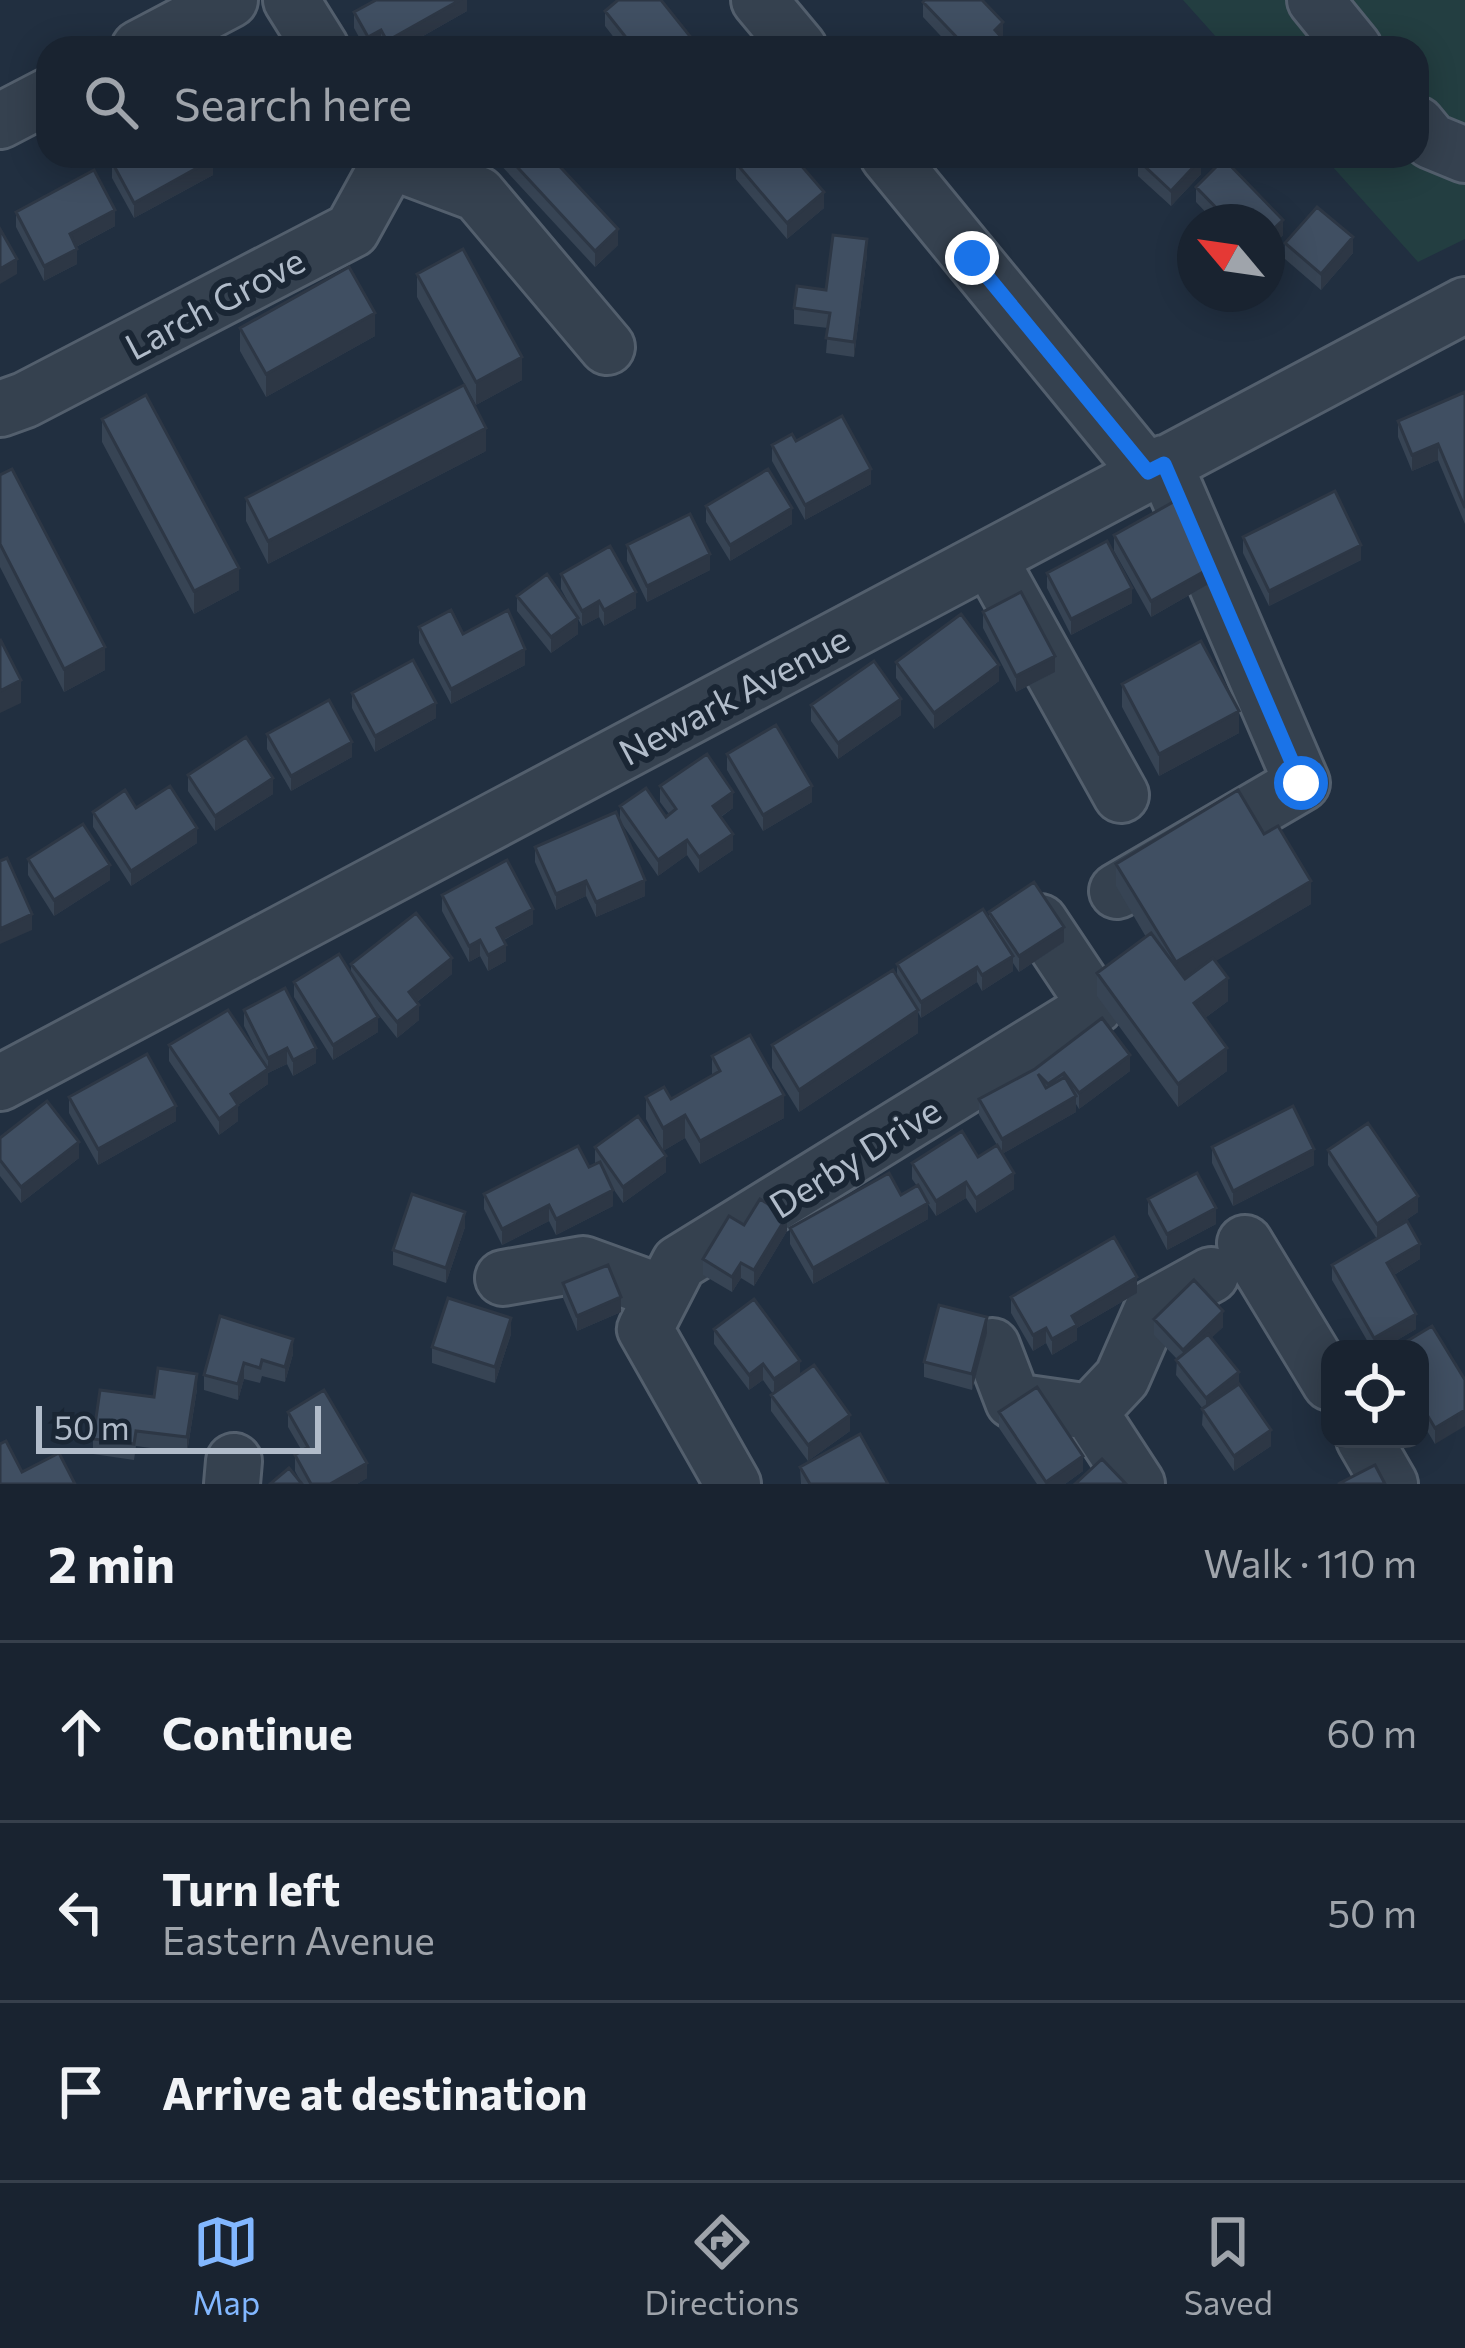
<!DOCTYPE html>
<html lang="en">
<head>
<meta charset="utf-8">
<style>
	:root { --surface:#192330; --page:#262f3c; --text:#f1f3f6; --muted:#9fa4ab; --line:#37404c; --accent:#82b7ff }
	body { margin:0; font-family:Commissioner,sans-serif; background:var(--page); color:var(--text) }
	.controls { position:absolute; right:36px; bottom:36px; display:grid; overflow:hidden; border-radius:24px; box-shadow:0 6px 30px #0003 }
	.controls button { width:108px; height:108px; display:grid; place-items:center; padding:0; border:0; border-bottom:3px solid var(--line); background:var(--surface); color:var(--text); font:60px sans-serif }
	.compass { position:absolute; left:1177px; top:204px; width:108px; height:108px; border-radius:50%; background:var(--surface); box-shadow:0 6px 30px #0003; rotate:299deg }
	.scale { position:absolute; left:36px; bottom:30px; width:285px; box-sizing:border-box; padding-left:12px; border:6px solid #b1bcca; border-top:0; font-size:33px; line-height:42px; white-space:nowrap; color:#b1bcca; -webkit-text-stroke:9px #1a2634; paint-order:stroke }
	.stop { position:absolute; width:36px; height:36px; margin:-27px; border:9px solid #1a73e8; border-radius:50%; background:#fff }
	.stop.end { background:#1a73e8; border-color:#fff; box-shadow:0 3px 12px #0008 }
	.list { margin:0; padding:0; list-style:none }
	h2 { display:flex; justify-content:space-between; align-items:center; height:156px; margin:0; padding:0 48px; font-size:51px }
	h2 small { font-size:39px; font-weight:400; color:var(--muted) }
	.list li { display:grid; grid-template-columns:78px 1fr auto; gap:36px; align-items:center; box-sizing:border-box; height:180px; padding:0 48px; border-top:3px solid var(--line) }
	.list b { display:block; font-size:45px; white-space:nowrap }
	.list p { margin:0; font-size:39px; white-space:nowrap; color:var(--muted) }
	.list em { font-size:39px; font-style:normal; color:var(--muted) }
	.icon { flex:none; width:66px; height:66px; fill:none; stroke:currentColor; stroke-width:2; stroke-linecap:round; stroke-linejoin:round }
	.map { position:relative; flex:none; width:1465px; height:1484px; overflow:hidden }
	.search { position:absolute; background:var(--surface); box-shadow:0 6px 30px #0003; left:36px; right:36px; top:36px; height:132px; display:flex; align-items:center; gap:30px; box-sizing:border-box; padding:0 42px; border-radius:36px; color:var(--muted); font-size:45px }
	.sheet { height:696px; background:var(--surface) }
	nav { display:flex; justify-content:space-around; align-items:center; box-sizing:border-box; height:168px; border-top:3px solid var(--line); background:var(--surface); font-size:33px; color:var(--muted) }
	nav a { display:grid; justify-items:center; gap:6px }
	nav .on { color:var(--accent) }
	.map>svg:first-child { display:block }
</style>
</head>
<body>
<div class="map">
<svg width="1465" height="1484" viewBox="0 0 1465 1484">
	<rect width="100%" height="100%" fill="#212f40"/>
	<path fill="#233e41" d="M1183 0H1465V239L1418 262 1323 156H1417V48H1226Z"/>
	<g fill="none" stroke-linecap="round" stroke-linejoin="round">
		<defs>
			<path id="minor" d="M291 0 321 48
				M759 0 799 48
				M1315 0 1354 48
				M139 48 230 0
				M0 121 48 96
				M1417 124 1431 141 1465 155
				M888 156 1147 472
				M390 161 478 194 607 347
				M0 409 25 400 352 230 390 161 387 156
				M989 558 1121 795
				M1117 891 1302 783 1164 463
				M0 1083 1465 305
				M1245 1243 1330 1383
				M503 1278 583 1264 663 1293
				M992 1346 1013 1401 1090 1412 1137 1484
				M1090 1412 1122 1378 1153 1307 1211 1275
				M1364 1439 1390 1484
				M232 1484 234 1461
				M733 1484 645 1329 679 1263 1096 1006 1040 922"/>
		</defs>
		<use href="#minor" stroke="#535f6d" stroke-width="60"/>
		<use href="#minor" stroke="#35414f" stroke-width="54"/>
	</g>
	<path fill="#374454" d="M467 0V11L402 48H382L381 46 377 48H365L354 28V12Z
		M923 2 1003 38 1011 48H952L923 17Z
		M605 11 693 48H622L605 26Z
		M497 156H550L618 245 595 267 497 161Z
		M1224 159 1283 220V235L1267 251V222H1215L1196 202V187Z
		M1138 160 1201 174 1171 206 1138 176Z
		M112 162 213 175 134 218 112 178Z
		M736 163 824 208 787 239 736 179Z
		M16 212 115 226 76 247 77 264 44 281 16 227Z
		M1285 243 1353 253 1321 290 1285 259Z
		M867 255 854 357 826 353 828 328 794 324V308L826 290Z
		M417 274 522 380 476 405 417 297Z
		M240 328 375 336 266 397 240 351Z
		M1465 392V524L1438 460 1412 471 1398 437V421Z
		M102 419 239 590 194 614 102 442Z
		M796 441 871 484 805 520 772 461V445Z
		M486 451 268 564 246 521V498Z
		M0 475 105 670 64 692 0 567Z
		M706 506 792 524 730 561 706 522Z
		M1114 535 1212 582 1151 617 1114 551Z
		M1243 537 1361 560 1269 606 1243 553Z
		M627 545 710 570 647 602 627 561Z
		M1047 573 1132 603 1071 635 1047 588Z
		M561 574 636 608 604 626 599 617 582 626 578 619V634L551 653 517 611V596L577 618 561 589Z
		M983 612 1055 672 1016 692 983 628Z
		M419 627 463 634 525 665 451 704 419 643Z
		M896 662 999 681 934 729 896 678Z
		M1122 684 1239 733 1159 776 1122 707Z
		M352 693 436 718 375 752 352 708Z
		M811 705 901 715 838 759 811 721Z
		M267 734 352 757 291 791 267 749Z
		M727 754 812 802 763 831 727 770Z
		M188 775 273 794 215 831 188 791Z
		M660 786 733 808 721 817 733 850 699 873 687 855 658 876 620 821V806L666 817 669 814 660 802Z
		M136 808 197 843 131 886 93 827V812Z
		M1264 834 1311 904 1215 961 1228 1001 1205 1018 1227 1071 1178 1107 1097 996V973L1146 937 1116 886V864Z
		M535 847 645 896 596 917 586 896 556 910 535 862Z
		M28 859 110 880 54 916 28 875Z
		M442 895 533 924 504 940 506 961 488 971 480 956 469 962 442 911Z
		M989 912 1064 942 1019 972 1013 963V971L982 991 977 982 921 1018 918 1012V1033L799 1112 772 1068V1045L897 976V964L989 919Z
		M351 964 452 974 417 1002 419 1020 397 1038 371 1005 378 1032 333 1060 294 997V982L351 973Z
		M244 1010 316 1063 293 1076 287 1064 268 1073V1084L238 1105V1121L219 1135 169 1061V1045L259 1055 244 1026Z
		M712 1056 784 1118 700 1164 685 1138 663 1151 646 1119V1097L671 1099 712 1076Z
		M1035 1069 1130 1071 1079 1109 1076 1104V1112L1002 1154 1014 1189 976 1213 966 1198 936 1216 928 1204V1219L813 1284 790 1244V1228L901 1195 917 1186 912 1179V1163L978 1157 997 1145 979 1115V1099Z
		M69 1097 176 1121 98 1165 69 1113Z
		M0 1138 79 1158 21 1203 0 1176Z
		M595 1147 666 1172 623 1203 612 1187 613 1206 556 1235 549 1221 502 1245 484 1209V1194L589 1167 595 1164Z
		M1212 1147 1314 1165 1233 1206 1212 1163Z
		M1328 1150 1418 1212 1382 1236 1420 1259 1394 1275 1416 1329 1382 1349H1372L1332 1280V1265L1377 1239 1328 1165Z
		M1148 1199 1216 1224 1167 1250 1148 1214Z
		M744 1225 787 1231 754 1286 741 1278 732 1292 703 1275V1259Z
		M465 1227 446 1283 393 1265V1250Z
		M563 1283 621 1312 577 1331 563 1298Z
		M1137 1293 1077 1328V1340L1052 1355 1046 1343 1033 1351 1011 1313V1297Z
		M220 1316 293 1354 285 1382 262 1376 260 1383 244 1379 238 1400 204 1390V1375Z
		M1154 1319 1223 1327 1211 1338 1239 1384 1271 1446 1234 1471 1202 1425 1203 1409 1176 1375 1177 1359 1154 1335Z
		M714 1329 800 1375 850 1431 808 1461 771 1411V1395L773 1394 763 1380 749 1390 714 1344Z
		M987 1333 972 1390 924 1377V1362Z
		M511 1334 495 1383 432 1363V1347Z
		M1420 1349 1465 1380 1435 1444 1420 1419Z
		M197 1389 187 1453 136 1446 134 1460 93 1454V1439L154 1397Z
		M288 1412 367 1478 357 1484H302L295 1471V1455L302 1451 288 1427Z
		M999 1412 1083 1471 1065 1484H1037L999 1428Z
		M800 1467 888 1484H801Z"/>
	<path fill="#2d3745" d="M460 0H467V11L402 48H387V41Z
		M1003 22V38L995 30Z
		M381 30V46L377 48H368V37Z
		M213 159V175L134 218V203Z
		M1201 159V174L1171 206V191Z
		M824 192V208L787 239V223Z
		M115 210V226L70 250V234Z
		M1283 220V235L1267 251V235Z
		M618 229V245L595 267V251Z
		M1353 237V253L1321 290V274Z
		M867 239V255L854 357V342Z
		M77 249V264L44 281V266Z
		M17 259V274L0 284V269Z
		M375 313V336L266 397V374Z
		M522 357V380L476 405V382Z
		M486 428V451L268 564V541Z
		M1438 444V460L1412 471V455Z
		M871 469V484L805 520V505Z
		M792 508V524L730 561V545Z
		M1361 545V560L1269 606V591Z
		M710 554V570L647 602V586Z
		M1212 567V582L1151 617V601Z
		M239 568V590L194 614V591Z
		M1132 588V603L1071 635V619Z
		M636 592V608L604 626V610Z
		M599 601V617L582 626V611Z
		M578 618V634L551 653V637Z
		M105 647V670L64 692V669Z
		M525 649V665L451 704V689Z
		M1055 656V672L1016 692V676Z
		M999 665V681L934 729V713Z
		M21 680V703L0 713V691Z
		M901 699V715L838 759V743Z
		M436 703V718L375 752V736Z
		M1239 711V733L1159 776V754Z
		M352 742V757L291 791V776Z
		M273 778V794L215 831V816Z
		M812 786V802L763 831V815Z
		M733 792V808L713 822V806Z
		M197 828V843L131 886V871Z
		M733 834V850L699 873V857Z
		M687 840V855L658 876V860Z
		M110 865V880L54 916V900Z
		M645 880V896L596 917V902Z
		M586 881V896L556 910V894Z
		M1311 881V904L1176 985V962Z
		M533 909V924L497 943V928Z
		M32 914V930L0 944V929Z
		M1064 927V942L1019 972V956Z
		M480 940V956L469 962V946Z
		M506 945V961L488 971V955Z
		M1013 956V971L982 991V975Z
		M452 958V974L409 1008V992Z
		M977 967V982L921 1018V1002Z
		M1228 978V1001L1194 1026V1003Z
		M419 1005V1020L397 1038V1022Z
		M918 1010V1033L799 1112V1090Z
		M378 1017V1032L333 1060V1045Z
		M287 1048V1064L268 1073V1058Z
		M316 1048V1063L293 1076V1060Z
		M1227 1048V1071L1178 1107V1084Z
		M1130 1055V1071L1079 1109V1093Z
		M268 1069V1084L231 1110V1094Z
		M784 1095V1118L700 1164V1141Z
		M1076 1096V1112L1002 1154V1139Z
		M238 1105V1121L219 1135V1119Z
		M176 1106V1121L98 1165V1149Z
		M685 1115V1138L663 1151V1128Z
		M79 1142V1158L21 1203V1187Z
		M1314 1149V1165L1233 1206V1191Z
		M666 1156V1172L623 1203V1187Z
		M1014 1173V1189L976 1213V1198Z
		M966 1182V1198L936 1216V1201Z
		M613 1190V1206L556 1235V1219Z
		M1418 1196V1212L1377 1239V1224Z
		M928 1203V1219L813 1284V1268Z
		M549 1205V1221L502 1245V1229Z
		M1216 1208V1224L1167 1250V1234Z
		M465 1212V1227L446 1283V1268Z
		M787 1216V1231L754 1286V1270Z
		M1420 1244V1259L1387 1279V1263Z
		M741 1263V1278L732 1292V1277Z
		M1137 1277V1293L1077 1328V1340L1052 1355V1339L1072 1316Z
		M621 1297V1312L577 1331V1316Z
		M1223 1311V1327L1183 1365V1350Z
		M1416 1314V1329L1382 1349H1374V1338Z
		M987 1317V1333L972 1390V1374Z
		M511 1318V1334L495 1383V1367Z
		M1046 1328V1343L1033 1351V1335Z
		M293 1339V1354L285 1382V1367Z
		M800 1361V1377L774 1395V1379Z
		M244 1363V1379L238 1400V1384Z
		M763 1364V1380L749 1390V1375Z
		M1239 1372V1388L1206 1413V1398Z
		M197 1374V1389L187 1453V1437Z
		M1465 1410V1426L1435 1444V1428Z
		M850 1415V1431L808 1461V1445Z
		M1271 1430V1446L1234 1471V1456Z
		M1083 1456V1471L1065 1484H1046V1482Z
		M367 1463V1478L357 1484H330Z"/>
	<path fill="#404f62" stroke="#2d3745" stroke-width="3" d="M376 0H460L387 41 381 30 368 37 354 12Z
		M618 0H661L693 40 683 48H628L632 45 605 11Z
		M925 0H982L1003 22 995 30 1011 48H967L923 2Z
		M123 156H212L213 159 134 203 112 162Z
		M507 156H550L618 229 595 251Z
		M744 156H793L824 192 787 223 736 163Z
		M1142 156H1198L1201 159 1171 191 1138 160Z
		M1224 159 1283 220 1267 235V222H1230L1196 187Z
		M94 170 115 210 70 234 77 249 44 266 16 212Z
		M1317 207 1353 237 1321 274 1285 243Z
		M0 229 17 259 0 269Z
		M833 235 867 239 854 342 826 338 830 313 794 308 797 286 826 290Z
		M463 249 522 357 476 382 417 274Z
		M349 267 375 313 266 374 240 328Z
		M464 385 486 428 268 541 246 498Z
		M1465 392V508L1438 444 1412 455 1398 421Z
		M146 395 239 568 194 591 102 419Z
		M842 416 871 469 805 505 772 445 792 434 796 441Z
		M12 469 105 647 64 669 0 544V475Z
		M768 469 792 508 730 545 706 506Z
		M1335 491 1361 545 1269 591 1243 537Z
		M1175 501 1212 567 1151 601 1114 535Z
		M690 514 710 554 647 586 627 545Z
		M1107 541 1132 588 1071 619 1047 573Z
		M610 546 636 592 604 610 599 601 582 611 561 574Z
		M547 574 578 618 551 637 517 596Z
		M1021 592 1055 656 1016 676 983 612Z
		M451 610 463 634 508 610 525 649 451 689 419 627Z
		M961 614 999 665 934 713 896 662Z
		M0 639 21 680 0 691Z
		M1201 641 1239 711 1159 754 1122 684Z
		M413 660 436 703 375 736 352 693Z
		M874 661 901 699 838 743 811 705Z
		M329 700 352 742 291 776 267 734Z
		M776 725 812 786 763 815 727 754Z
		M246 737 273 778 215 816 188 775Z
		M707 754 733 792 713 806 733 834 699 857 687 840 658 860 620 806 646 788 666 817 676 809 660 786Z
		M170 786 197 828 131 871 93 812 125 790 136 808Z
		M1238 790 1264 834 1278 826 1311 881 1176 962 1116 864Z
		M616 812 645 880 596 902 586 881 556 894 535 847Z
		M83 824 110 865 54 900 28 859Z
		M7 858 32 914 0 929V861Z
		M507 860 533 909 497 928 506 945 488 955 480 940 469 946 442 895Z
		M1034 882 1064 927 1019 956 989 912Z
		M983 909 1013 956 982 975 977 967 921 1002 897 964Z
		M416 913 452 958 409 992 419 1005 397 1022 351 964Z
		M1151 933 1185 979 1213 958 1228 978 1194 1003 1227 1048 1178 1084 1097 973Z
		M339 954 378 1017 333 1045 294 982Z
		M893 970 918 1010 799 1090 772 1045Z
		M285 988 316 1048 293 1060 287 1048 268 1058 244 1010Z
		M228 1010 268 1069 231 1094 238 1105 219 1119 169 1045Z
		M1102 1018 1130 1055 1079 1093 1064 1073 1048 1084 1038 1074 1046 1088 1065 1077 1076 1096 1002 1139 979 1099 1035 1069Z
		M750 1035 784 1095 700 1141 685 1115 663 1128 646 1097 664 1087 671 1099 720 1071 712 1056Z
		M147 1054 176 1106 98 1149 69 1097Z
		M47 1101 79 1142 21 1187 0 1160V1138Z
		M1293 1106 1314 1149 1233 1191 1212 1147Z
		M638 1116 666 1156 623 1187 595 1147Z
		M1368 1123 1418 1196 1377 1224 1328 1150Z
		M962 1131 978 1157 997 1145 1014 1173 976 1198 966 1182 936 1201 912 1163Z
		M578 1146 589 1167 600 1162 613 1190 556 1219 549 1205 502 1229 484 1194Z
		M889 1173 901 1195 918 1185 928 1203 813 1268 790 1228Z
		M1197 1173 1216 1208 1167 1234 1148 1199Z
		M412 1194 465 1212 446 1268 393 1250Z
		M760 1199 787 1216 754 1270 741 1263 732 1277 703 1259 729 1216 744 1225Z
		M1407 1221 1420 1244 1387 1263 1416 1314 1374 1338 1332 1265Z
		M1114 1237 1137 1277 1072 1316 1077 1325 1052 1339 1046 1328 1033 1335 1011 1297Z
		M608 1265 621 1297 577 1316 563 1283Z
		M1194 1280 1223 1311 1183 1350 1154 1319Z
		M448 1298 511 1318 495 1367 432 1347Z
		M754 1299 800 1361 774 1379 763 1364 749 1375 714 1329Z
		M939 1305 987 1317 972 1374 924 1362Z
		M220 1316 293 1339 285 1367 262 1360 260 1368 244 1363 238 1384 204 1375Z
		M1432 1326 1465 1380V1410L1435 1428 1420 1403V1349H1394Z
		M1208 1334 1239 1372 1206 1398 1176 1360Z
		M814 1365 850 1415 808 1445 771 1395Z
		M158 1368 197 1374 187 1437 136 1431 134 1444 93 1439 100 1390 154 1397Z
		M1239 1384 1271 1430 1234 1456 1202 1409Z
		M1037 1387 1083 1456 1046 1482 999 1412Z
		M324 1390 367 1463 330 1484H311L295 1455 308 1447 288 1412Z
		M860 1434 888 1484H810L800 1467Z
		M6 1441 22 1472 59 1453 75 1484H0V1444Z
		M1102 1459 1126 1484H1075Z
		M1375 1465 1385 1484H1338Z
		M289 1468 302 1484H270Z"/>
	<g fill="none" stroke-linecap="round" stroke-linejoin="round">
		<path stroke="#1a73e8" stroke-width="15" d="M972 258 1148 472 1164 464 1301 783"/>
	</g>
	<g text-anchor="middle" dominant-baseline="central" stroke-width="12" stroke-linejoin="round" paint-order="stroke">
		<g font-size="36" fill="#b1bcca" stroke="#1a2634">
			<text transform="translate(214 302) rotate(-28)">Larch Grove</text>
			<text transform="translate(733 694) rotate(-28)">Newark Avenue</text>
			<text transform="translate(854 1156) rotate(-32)">Derby Drive</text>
		</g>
	</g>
</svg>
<div class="controls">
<button><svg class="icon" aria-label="locate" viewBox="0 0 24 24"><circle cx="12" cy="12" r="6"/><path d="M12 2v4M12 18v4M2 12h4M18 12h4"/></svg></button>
</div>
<svg class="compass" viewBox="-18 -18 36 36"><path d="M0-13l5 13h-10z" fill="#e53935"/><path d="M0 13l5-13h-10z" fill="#9fa4ab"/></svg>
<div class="scale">50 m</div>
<div class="stop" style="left:1301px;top:783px"></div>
<div class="stop end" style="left:972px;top:258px"></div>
<div class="search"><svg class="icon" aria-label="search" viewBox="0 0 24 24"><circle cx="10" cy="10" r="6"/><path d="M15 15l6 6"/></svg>Search here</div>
</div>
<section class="sheet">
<h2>2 min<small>Walk · 110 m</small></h2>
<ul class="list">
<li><svg class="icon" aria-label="ahead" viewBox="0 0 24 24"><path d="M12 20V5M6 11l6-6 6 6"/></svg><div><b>Continue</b></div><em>60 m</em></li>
<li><svg class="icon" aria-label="left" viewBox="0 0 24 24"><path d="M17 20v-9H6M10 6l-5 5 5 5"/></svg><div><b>Turn left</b><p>Eastern Avenue</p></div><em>50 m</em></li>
<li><svg class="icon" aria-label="arrive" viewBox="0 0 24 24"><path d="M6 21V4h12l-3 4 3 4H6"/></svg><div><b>Arrive at destination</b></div></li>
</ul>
</section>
<nav>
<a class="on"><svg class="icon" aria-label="map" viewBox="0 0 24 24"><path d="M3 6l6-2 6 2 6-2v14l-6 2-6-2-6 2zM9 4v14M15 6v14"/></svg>Map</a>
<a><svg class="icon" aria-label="directions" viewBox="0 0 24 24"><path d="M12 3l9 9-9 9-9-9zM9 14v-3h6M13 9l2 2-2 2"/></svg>Directions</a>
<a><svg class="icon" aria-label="saved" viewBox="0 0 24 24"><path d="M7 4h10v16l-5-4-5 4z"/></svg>Saved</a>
</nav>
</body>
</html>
